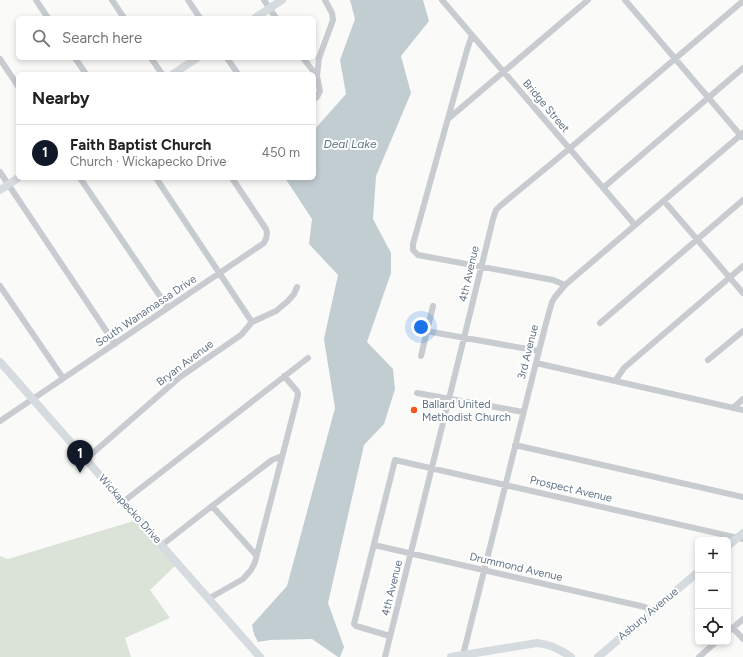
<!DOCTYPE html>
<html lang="en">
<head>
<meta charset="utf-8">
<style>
	:root { --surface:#fff; --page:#f6f6f6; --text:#222; --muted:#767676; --line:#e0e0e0; --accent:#111827 }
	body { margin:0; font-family:Figtree,sans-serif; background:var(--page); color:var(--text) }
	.controls { position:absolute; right:12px; bottom:12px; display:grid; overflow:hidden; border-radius:6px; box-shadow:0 2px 6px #0003 }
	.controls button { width:36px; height:36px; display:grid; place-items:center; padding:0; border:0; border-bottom:1px solid var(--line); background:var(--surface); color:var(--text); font:20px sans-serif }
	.you { position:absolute; left:421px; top:327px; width:14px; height:14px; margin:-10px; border:3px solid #fff; border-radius:50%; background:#1a73e8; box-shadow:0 0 0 6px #1a73e833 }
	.badge { display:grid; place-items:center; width:26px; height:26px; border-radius:50%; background:var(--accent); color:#fff; font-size:13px; font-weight:700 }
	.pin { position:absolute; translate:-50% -33px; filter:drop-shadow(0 1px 2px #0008) }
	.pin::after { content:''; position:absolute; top:21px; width:14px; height:12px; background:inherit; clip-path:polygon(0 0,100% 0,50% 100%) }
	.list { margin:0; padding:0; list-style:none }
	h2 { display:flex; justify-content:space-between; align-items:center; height:52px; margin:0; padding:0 16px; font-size:17px }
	h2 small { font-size:13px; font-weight:400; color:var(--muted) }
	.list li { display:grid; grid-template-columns:26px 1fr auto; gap:12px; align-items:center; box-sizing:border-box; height:56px; padding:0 16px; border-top:1px solid var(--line) }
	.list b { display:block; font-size:15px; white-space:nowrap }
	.list p { margin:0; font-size:13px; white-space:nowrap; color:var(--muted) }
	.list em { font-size:13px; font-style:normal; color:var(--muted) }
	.icon { flex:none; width:22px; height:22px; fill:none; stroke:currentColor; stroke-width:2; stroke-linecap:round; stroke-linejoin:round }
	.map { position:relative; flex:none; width:743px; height:657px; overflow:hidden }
	.search { position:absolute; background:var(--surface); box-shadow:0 2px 6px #0003; left:16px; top:16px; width:300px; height:44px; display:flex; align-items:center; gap:10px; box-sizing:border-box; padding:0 14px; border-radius:6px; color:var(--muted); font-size:15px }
	.panel { position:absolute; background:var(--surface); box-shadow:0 2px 6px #0003; left:16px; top:72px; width:300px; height:108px; border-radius:6px }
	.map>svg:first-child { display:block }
</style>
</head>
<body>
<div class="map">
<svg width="743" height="657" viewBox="0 0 743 657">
	<rect width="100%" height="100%" fill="#fafaf8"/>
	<path fill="#dbe3d8" d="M140 519 178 563 150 590 170 618 125 638 131 657H0V556L8 559Z"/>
	<path fill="#c2cdd2" d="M350 0H423L429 21 401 56 411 93 376 176 373 219 391 253V273L367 342 393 369 395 389 384 424 364 445 328 603 344 647 340 657H338L312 639 270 640 258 642 254 634 252 625 287 586 335 408 324 339 338 275 309 244 312 219 285 178H314V130L346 94 340 60 355 19Z"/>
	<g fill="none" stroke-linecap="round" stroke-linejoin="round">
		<path stroke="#c8ccd0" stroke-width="6" d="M36 0 48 18
			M112 0 124 18
			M188 0 200 18
			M264 0 276 18
			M442 0 635 225
			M625 0 742 137
			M472 35 467 50 413 244V250L418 255 553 280 565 285
			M75 58 86 74
			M151 58 162 74
			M227 58 238 74
			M303 58 317 76
			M0 59 18 86
			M314 99 317 97 320 91 317 76 319 58 333 20 332 13 325 0
			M448 119 588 0
			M0 172 115 344
			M80 178 168 308
			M156 178 252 322
			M603 188 743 68
			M664 201 743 293
			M0 286 63 378
			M600 323 743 200
			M426 331 539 351
			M421 356 433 306
			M708 360 743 331
			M536 363 743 410
			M615 381 624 368 743 266
			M417 393 523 412
			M733 408 743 399
			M0 421 264 243C267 238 268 234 266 229L232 178
			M515 445 743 497
			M86 459 180 377 241 335 252 322 276 311 288 301 294 294 297 287
			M123 502 308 358
			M212 506 256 555
			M162 545 212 506 272 460 282 456
			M374 545 645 607 652 611
			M208 599 243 579 251 570 255 562 297 399 298 394 297 391 284 376
			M733 628 743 639
			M728 632 743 619
			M390 636 356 626 354 624 395 460 743 539
			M463 655 545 327 552 302 555 297 565 285 743 133
			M385 657 464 338 493 219 496 210 500 206 569 149 743 1
			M699 657 716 642"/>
		<path stroke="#d6dbdf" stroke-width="8" d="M255 18 282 0
			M173 74 197 58
			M0 190 18 178
			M0 362 260 657
			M728 546 743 533
			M451 657 537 643C550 644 560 649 571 657
			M598 657 698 572"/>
	</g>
	<circle fill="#f6581c" stroke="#fff" stroke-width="1.5" cx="414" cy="410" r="4"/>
	<g text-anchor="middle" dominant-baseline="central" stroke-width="4" stroke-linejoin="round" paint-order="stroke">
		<g font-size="11" fill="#627586" stroke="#fff">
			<text transform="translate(546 106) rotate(50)">Bridge Street</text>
			<text transform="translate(469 274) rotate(-77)">4th Avenue</text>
			<text transform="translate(146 311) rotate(-34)">South Wanamassa Drive</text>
			<text transform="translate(528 352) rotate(-76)">3rd Avenue</text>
			<text transform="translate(185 363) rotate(-37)">Bryan Avenue</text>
			<text transform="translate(571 489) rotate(13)">Prospect Avenue</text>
			<text transform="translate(130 509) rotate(48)">Wickapecko Drive</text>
			<text transform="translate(516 567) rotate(13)">Drummond Avenue</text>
			<text transform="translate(392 588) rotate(-76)">4th Avenue</text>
			<text transform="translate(648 614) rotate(-40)">Asbury Avenue</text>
		</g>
		<g font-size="11" fill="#627586" stroke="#fff" text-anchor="start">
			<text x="422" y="404">Ballard United<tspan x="422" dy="13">Methodist Church</tspan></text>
		</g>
		<g font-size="12" font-style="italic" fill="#5d757f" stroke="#fff">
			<text x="350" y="144">Deal Lake</text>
		</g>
	</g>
</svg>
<div class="controls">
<button>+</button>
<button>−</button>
<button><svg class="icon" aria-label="locate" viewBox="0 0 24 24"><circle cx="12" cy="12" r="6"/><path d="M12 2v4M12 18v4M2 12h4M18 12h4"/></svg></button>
</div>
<div class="you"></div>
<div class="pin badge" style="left:80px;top:473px">1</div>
<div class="search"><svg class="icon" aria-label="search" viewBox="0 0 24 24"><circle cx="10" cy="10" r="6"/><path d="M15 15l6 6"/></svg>Search here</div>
<section class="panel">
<h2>Nearby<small></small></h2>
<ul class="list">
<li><span class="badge">1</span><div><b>Faith Baptist Church</b><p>Church · Wickapecko Drive</p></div><em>450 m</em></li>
</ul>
</section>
</div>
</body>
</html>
